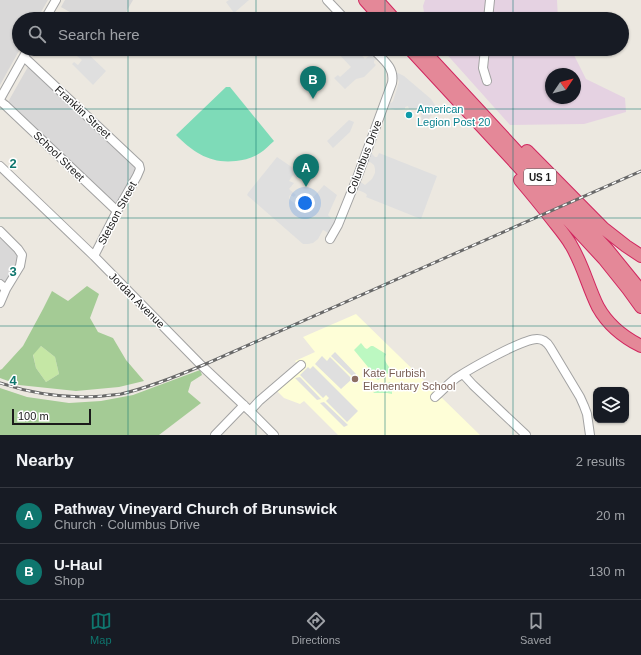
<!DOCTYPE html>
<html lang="en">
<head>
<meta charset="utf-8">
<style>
	:root { --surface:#171b24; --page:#242831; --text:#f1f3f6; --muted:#9ea1a6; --line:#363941; --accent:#0f766e }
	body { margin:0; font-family:Arial,sans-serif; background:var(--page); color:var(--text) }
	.controls { position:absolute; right:12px; bottom:12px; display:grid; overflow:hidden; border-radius:8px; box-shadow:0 1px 3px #0004 }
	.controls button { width:36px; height:36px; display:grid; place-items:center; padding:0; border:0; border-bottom:1px solid var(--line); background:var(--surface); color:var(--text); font:20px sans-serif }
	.compass { position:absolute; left:545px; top:68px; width:36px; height:36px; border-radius:50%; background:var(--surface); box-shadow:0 1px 3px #0004; rotate:55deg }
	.scale { position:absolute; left:12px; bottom:10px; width:79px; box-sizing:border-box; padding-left:4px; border:2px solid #1b1b1b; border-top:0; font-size:11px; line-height:14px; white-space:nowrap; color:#1b1b1b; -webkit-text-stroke:3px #fff; paint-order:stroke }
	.you { position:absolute; left:305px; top:203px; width:14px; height:14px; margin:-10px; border:3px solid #fff; border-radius:50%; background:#1a73e8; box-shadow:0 0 0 6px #1a73e833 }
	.badge { display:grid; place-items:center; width:26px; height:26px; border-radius:50%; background:var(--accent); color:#fff; font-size:13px; font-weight:700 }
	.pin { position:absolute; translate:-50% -33px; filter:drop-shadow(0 1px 2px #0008) }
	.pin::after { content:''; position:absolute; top:21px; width:14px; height:12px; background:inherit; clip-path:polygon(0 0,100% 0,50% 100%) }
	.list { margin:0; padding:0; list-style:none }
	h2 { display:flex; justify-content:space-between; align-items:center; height:52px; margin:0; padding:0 16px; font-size:17px }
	h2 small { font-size:13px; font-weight:400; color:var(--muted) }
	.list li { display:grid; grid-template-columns:26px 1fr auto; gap:12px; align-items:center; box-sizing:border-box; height:56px; padding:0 16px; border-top:1px solid var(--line) }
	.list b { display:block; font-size:15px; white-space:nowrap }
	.list p { margin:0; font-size:13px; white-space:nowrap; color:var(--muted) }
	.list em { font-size:13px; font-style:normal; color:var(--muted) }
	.icon { flex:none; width:22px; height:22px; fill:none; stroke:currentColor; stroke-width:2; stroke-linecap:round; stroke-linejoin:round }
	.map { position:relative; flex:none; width:641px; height:435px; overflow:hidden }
	.search { position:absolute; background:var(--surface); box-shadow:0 1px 3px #0004; left:12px; right:12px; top:12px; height:44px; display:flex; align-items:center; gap:10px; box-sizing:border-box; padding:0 14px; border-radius:22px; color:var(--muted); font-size:15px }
	.sheet { height:164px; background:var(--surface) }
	nav { display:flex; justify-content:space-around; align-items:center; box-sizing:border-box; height:56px; border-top:1px solid var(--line); background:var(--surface); font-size:11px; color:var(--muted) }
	nav a { display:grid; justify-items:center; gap:2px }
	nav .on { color:var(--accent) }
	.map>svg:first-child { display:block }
</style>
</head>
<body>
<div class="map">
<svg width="641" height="435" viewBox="0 0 641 435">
	<rect width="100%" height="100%" fill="#ece8e0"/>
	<path fill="#d9d8d8" d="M0 0H48L37 19H19V49H20L0 85Z
		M65 0H133L122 19H82L61 7Z
		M29 65 137 168 116 205 8 102Z
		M0 234 17 251 19 260 5 283 0 281Z"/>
	<path fill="#e5d2e2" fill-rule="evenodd" d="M425 0H557L558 19H425L423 6Z
		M442 49H571L586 79 625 98 626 112 584 124 510 125ZM551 74H575V98H551Z"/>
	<path fill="#fefed7" d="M356 314 480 435H338L304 401 300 404 284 398 276 390 299 367 295 361 315 352 303 337Z"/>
	<path fill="#c5e7a5" d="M41 346 55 357 59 374 46 382 36 368 33 354Z"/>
	<path fill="#a4cb95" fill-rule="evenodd" d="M87 286 99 294 90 318 98 332 113 338 126 360 144 381 119 387 76 391 19 385 0 378V370L2 369 23 346 43 309 52 291 68 301ZM41 346 55 357 59 374 46 382 36 368 33 355Z
		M200 370 202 375 191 382 188 392 201 403 159 435H0V388L27 397 69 403 101 401 133 395Z"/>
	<path fill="#bcf8c1" d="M361 343 365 348 367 349 371 346H373L386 354C383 360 386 362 389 367L388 372 389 373 384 375 378 380 370 374 368 367 354 350Z
		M390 382 392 387V394L387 393H373L384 385Z"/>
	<path fill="#7edbb8" d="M226 87H230L274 141C269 145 265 150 260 153 253 158 244 160 236 161 211 164 194 153 176 135Z"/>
	<path fill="#dfdfdf" d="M229 0H249L234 13 226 2Z
		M70 49H83L106 71 93 85 72 64 74 62 78 65 82 60 77 56 76 54V53Z
		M334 49H356L365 59 370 55 371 53 377 60H375L374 61V63L376 65 364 77 356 79 345 89 334 78 338 75 340 77 351 67Z
		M394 71 404 76 431 99 435 105 436 109 434 113 427 120 422 121 420 108 409 109 408 106 405 107V109L396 110 386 107 388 101 391 103 393 101 399 82 398 79H395Z
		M349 120 354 122 350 132 333 148 327 141Z
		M371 150 372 154 375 157H377L379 153 437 176 421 219 366 197 367 195 365 193 358 190H355L359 181 365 185 372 179 375 173V169L374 165 370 162 366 163Z
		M277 157 299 172 298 174 299 175 297 179 293 175 289 181 294 183 289 189 296 195 294 197 290 195 289 197V199L298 206 301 204 299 201 301 199 308 204 309 203 310 204 312 203 313 201 311 200 324 185 337 195 328 215 332 219H337L329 234 325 231 323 230 318 239 313 243 308 244H303L247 195 248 193Z
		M335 352 356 374 353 377 331 356Z
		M322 356 327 361 330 357 352 379 341 389 315 364Z
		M313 366 358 411 347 422 326 401 329 398 326 395 323 398 300 375 308 367 310 369Z
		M300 377 321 399 317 400 295 378Z
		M324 402 348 425 344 427 320 403Z"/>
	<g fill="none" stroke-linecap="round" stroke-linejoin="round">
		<defs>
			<path id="minor" d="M327 0 345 19
				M45 19 56 0
				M488 19 490 0
				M485 49 483 68 487 81
				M24 57 139 165 140 169 137 176 117 211 94 256
				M0 99 28 49
				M0 101 5 105 117 211
				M0 166 94 256 201 365 250 411 274 435
				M0 231 18 249 22 255 20 266 6 289
				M330 239 338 225 357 178 392 83C395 67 383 60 373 49
				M0 284 6 289 0 303
				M463 374 473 385 526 435
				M435 397C442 391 448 384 456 378 470 369 522 339 537 339 543 339 547 342 550 347L580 397 584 406 587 414 590 435
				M250 411 259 401 301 365
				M215 435 244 405"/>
			<path id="highway" d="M365 0 382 19
				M377 0 394 19
				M410 49 604 259 628 289 641 307
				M422 49 607 249 641 291
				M527 151 603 228 626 246 641 256
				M520 180C531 193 541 205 551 218 558 227 566 236 571 245 583 265 588 287 598 307 608 325 623 337 641 346"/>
		</defs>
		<use href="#minor" stroke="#a2a2a2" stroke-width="10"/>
		<use href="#highway" stroke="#d1265f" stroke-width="14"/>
		<use href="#minor" stroke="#fff" stroke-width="8"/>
		<use href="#highway" stroke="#e48898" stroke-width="12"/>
		<defs>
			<path id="rail" d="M0 383C33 394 68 399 103 396 109 395 115 395 121 394 151 387 180 375 208 363L641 171"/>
		</defs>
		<use href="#rail" stroke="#696969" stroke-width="3"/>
		<use href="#rail" stroke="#fff" stroke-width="1.5" stroke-dasharray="4.5" stroke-linecap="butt"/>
	</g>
	<path fill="none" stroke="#0f766e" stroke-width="1" stroke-opacity="0.55" d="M128 0V19M256 0V19M385 0V19M513 0V19M128 49V435M256 49V435M385 49V435M513 49V435M0 109H641M0 218H641M0 326H641"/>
	<circle fill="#0f9aa8" stroke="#fff" stroke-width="1.5" cx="409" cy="115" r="4"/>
	<circle fill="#8d6e63" stroke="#fff" stroke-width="1.5" cx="355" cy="379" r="4"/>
	<g text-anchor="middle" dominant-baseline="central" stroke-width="3" stroke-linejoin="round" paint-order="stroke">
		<rect fill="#fff" stroke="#5f5f5f" stroke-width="1" x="524" y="169" width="32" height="16" rx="3"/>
		<g font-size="10" font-weight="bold" fill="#1b1b1b">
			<text x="540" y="177">US 1</text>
		</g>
		<g font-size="11" fill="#0d838f" stroke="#fff" text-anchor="start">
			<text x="417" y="109">American<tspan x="417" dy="13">Legion Post 20</tspan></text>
		</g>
		<g font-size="11" fill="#1b1b1b" stroke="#fff">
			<text transform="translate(83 112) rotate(43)">Franklin Street</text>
			<text transform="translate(59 156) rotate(44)">School Street</text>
			<text transform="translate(364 157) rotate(-69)">Columbus Drive</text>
			<text transform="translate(117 213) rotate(-62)">Stetson Street</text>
			<text transform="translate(137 300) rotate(45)">Jordan Avenue</text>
		</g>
		<g font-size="11" fill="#785e54" stroke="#fff" text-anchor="start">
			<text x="363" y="373">Kate Furbish<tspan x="363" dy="13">Elementary School</tspan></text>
		</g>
	</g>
	<g font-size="13" text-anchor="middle" font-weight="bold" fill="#0f766e" stroke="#fff" stroke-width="3" stroke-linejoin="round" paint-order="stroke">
		<text x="13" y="168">2</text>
		<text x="13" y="276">3</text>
		<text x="13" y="385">4</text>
	</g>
</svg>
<div class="controls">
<button><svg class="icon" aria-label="layers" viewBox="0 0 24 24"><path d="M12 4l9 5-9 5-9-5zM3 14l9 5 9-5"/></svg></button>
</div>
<svg class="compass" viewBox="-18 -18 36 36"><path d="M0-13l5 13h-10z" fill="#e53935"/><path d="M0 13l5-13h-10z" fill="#9ea1a6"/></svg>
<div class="scale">100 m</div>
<div class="you"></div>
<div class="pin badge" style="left:306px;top:187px">A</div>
<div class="pin badge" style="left:313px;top:99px">B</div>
<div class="search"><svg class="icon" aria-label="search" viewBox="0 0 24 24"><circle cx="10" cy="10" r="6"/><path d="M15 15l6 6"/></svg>Search here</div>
</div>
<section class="sheet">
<h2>Nearby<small>2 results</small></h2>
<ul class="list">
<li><span class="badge">A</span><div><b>Pathway Vineyard Church of Brunswick</b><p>Church · Columbus Drive</p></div><em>20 m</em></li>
<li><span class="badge">B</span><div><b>U-Haul</b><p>Shop</p></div><em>130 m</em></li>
</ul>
</section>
<nav>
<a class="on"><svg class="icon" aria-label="map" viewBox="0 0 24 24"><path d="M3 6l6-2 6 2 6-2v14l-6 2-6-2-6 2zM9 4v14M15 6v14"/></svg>Map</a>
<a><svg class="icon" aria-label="directions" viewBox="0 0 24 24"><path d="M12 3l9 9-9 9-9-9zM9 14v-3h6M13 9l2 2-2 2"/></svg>Directions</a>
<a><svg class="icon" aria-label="saved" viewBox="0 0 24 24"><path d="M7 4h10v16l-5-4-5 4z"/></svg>Saved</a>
</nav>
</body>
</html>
